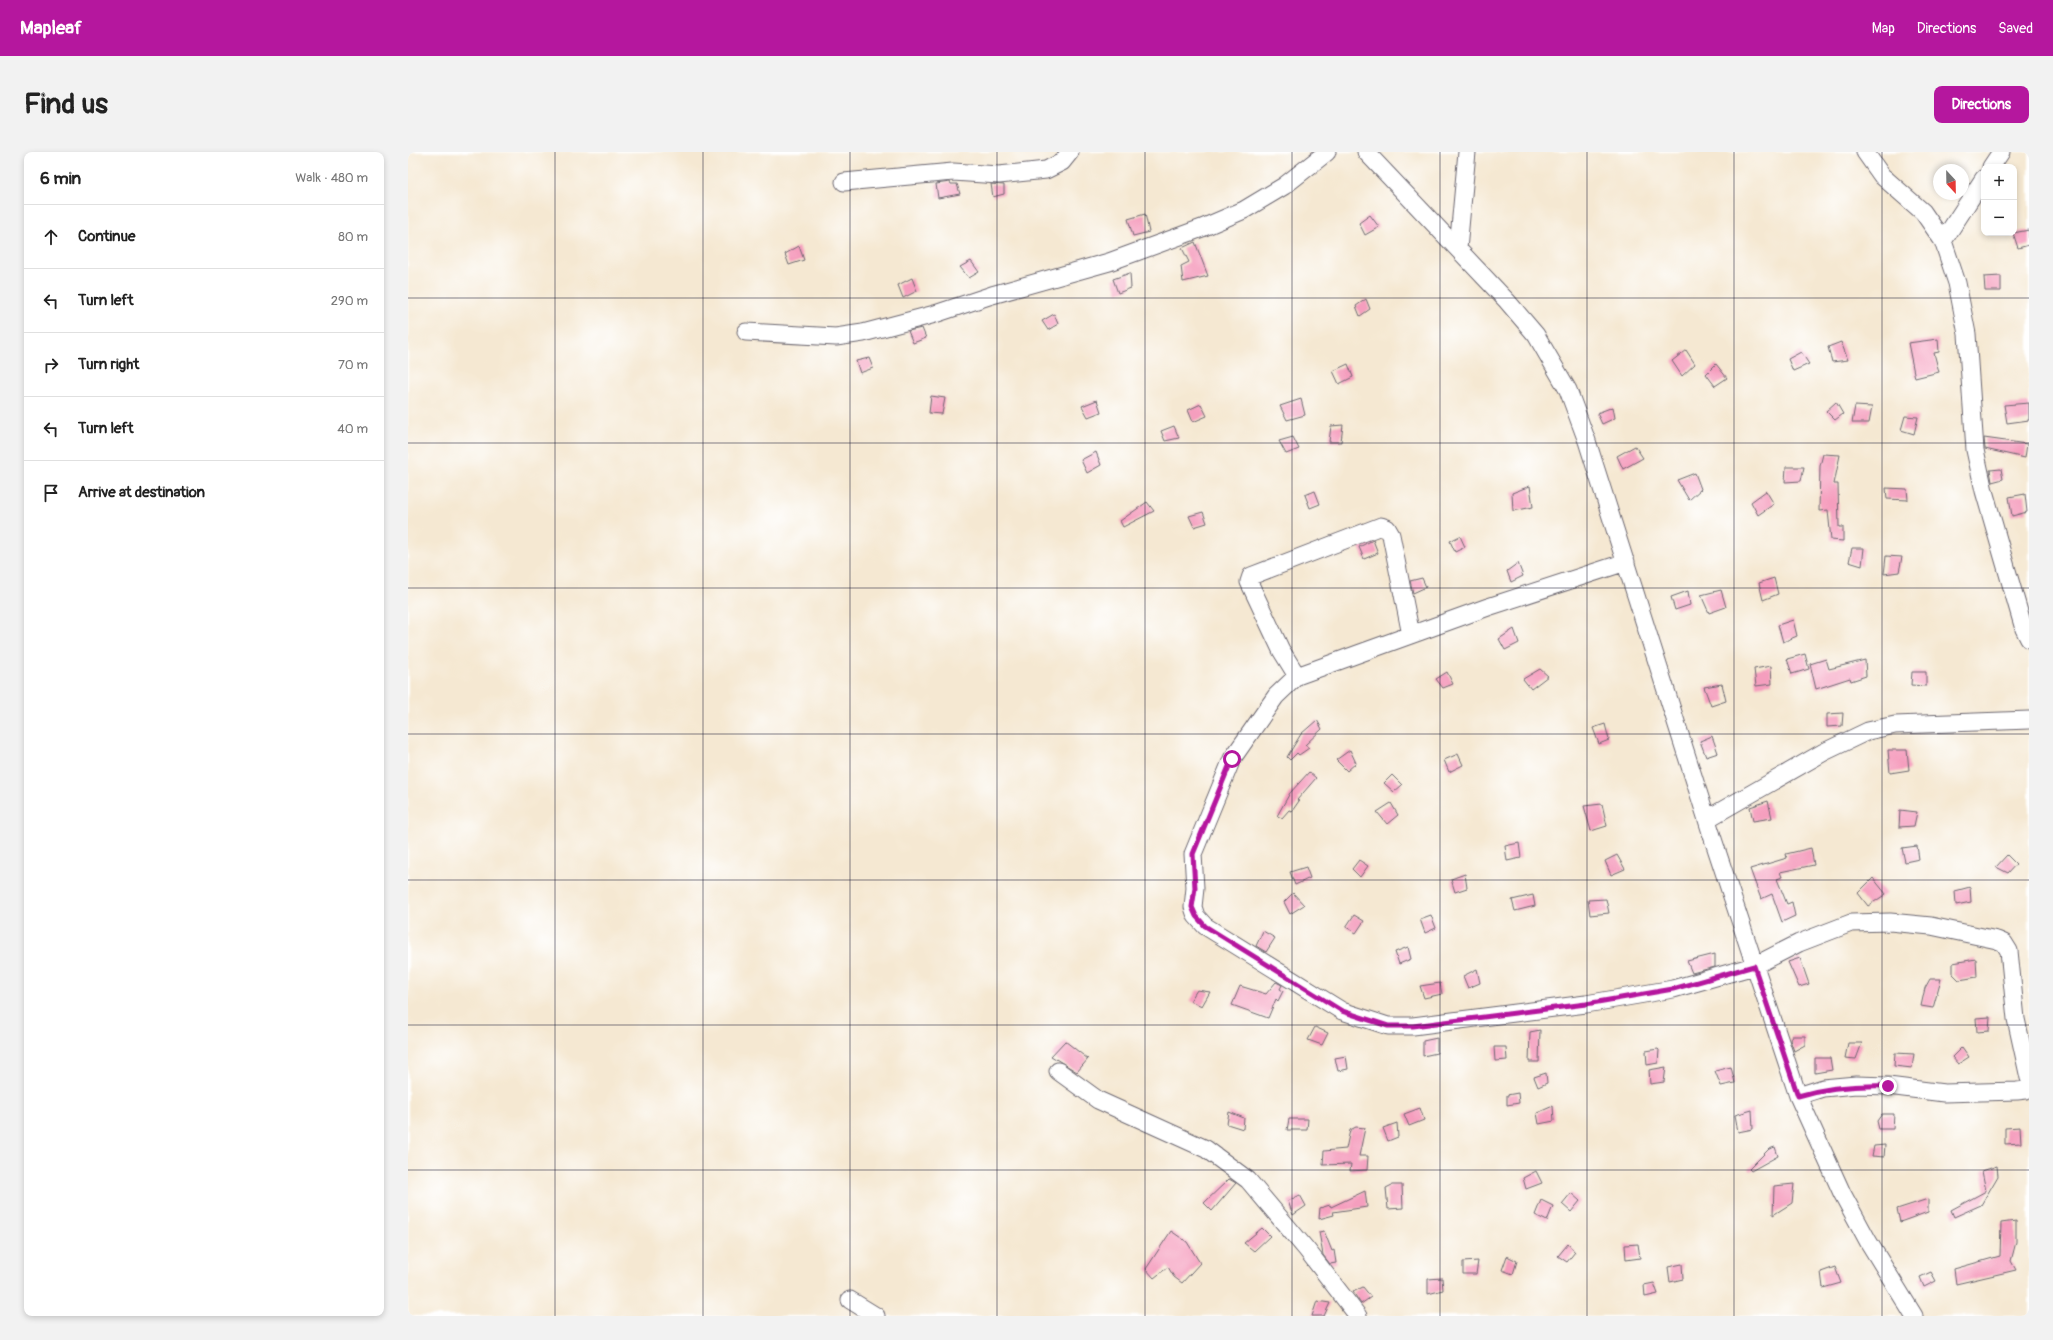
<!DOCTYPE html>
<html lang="en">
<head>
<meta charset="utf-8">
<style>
	:root { --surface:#fff; --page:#f2f2f2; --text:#222; --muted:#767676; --line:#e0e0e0; --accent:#b5179e }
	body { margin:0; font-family:Pangolin,sans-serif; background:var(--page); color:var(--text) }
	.controls { position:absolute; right:12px; top:12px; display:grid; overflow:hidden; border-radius:8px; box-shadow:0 2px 6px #0003 }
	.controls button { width:36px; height:36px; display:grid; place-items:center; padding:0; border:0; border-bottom:1px solid var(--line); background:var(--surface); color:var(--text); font:20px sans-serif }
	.compass { position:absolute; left:1525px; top:12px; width:36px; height:36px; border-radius:50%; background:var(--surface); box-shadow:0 2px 6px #0003; rotate:158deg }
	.stop { position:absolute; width:12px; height:12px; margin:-9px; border:3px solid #b5179e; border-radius:50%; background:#fff }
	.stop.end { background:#b5179e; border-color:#fff; box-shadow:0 1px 4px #0008 }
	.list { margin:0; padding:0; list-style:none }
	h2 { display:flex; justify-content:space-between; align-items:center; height:52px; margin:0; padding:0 16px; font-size:17px }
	h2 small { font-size:13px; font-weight:400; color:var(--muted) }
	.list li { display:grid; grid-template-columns:26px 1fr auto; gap:12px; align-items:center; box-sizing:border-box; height:64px; padding:0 16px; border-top:1px solid var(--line) }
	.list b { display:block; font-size:15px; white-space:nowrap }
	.list em { font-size:13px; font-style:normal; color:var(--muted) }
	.icon { flex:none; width:22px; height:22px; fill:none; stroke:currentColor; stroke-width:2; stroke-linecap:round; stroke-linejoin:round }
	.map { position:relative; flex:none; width:1621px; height:1164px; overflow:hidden; border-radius:8px }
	header { display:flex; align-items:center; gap:24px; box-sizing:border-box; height:56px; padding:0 20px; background:var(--accent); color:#fff }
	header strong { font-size:19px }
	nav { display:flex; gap:22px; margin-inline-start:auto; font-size:14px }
	.intro { display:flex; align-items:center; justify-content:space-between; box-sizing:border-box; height:96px; padding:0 24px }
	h1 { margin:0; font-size:28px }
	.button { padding:10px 18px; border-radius:8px; background:var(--accent); color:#fff; font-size:14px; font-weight:700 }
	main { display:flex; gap:24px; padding:0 24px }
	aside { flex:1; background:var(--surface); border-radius:8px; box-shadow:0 2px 6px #0003 }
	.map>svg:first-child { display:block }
</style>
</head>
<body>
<header>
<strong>Mapleaf</strong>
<nav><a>Map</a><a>Directions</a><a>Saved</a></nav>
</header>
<div class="intro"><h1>Find us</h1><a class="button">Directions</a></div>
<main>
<aside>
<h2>6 min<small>Walk · 480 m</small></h2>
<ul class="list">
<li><svg class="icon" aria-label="ahead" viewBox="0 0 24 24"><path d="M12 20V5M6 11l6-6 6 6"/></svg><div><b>Continue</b></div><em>80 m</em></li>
<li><svg class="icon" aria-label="left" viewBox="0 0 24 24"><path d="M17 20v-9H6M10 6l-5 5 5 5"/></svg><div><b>Turn left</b></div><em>290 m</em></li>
<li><svg class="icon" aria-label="right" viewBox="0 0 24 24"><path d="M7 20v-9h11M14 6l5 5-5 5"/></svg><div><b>Turn right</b></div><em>70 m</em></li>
<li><svg class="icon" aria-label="left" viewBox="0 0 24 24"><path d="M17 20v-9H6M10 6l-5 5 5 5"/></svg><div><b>Turn left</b></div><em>40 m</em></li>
<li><svg class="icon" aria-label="arrive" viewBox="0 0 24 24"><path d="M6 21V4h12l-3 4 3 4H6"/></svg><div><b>Arrive at destination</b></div></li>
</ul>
</aside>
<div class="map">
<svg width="1621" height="1164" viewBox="0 0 1621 1164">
	<rect width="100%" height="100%" fill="#fff"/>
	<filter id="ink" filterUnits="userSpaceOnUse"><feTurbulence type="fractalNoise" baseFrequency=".025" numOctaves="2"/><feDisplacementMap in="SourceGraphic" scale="8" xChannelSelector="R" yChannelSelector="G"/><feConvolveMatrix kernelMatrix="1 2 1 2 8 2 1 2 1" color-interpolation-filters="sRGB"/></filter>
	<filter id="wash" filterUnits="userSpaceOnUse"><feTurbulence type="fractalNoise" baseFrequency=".012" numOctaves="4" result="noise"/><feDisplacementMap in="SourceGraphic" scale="16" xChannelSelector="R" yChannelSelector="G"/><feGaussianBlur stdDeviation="0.9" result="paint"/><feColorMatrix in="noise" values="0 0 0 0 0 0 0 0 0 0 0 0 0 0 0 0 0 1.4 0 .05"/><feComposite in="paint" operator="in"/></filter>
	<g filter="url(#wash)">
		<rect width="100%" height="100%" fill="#f5e8d2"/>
		<g id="blocks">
			<path fill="#f59ebe" d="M542 30 543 32H549L552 42 530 46 528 32Z
				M583 32 596 33V42L585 45Z
				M737 62 741 80 725 84 720 67Z
				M962 63 971 75 957 83 951 71Z
				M1621 78V93L1610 96 1605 81Z
				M787 90 800 124 775 130 773 114 781 110 774 96Z
				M391 94 396 108 381 113 377 102Z
				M563 109 571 120 561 126 552 115Z
				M722 121 723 136 710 141 705 127Z
				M1593 124V139H1577L1576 125Z
				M504 126 509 139 495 146 490 133Z
				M958 147 962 157 952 164 948 154Z
				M646 162 650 172 640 178 634 169Z
				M514 176 518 186 505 191 500 179Z
				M1530 187 1531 200 1526 201 1531 220 1507 226 1500 191Z
				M1433 190 1440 208 1424 210 1420 195Z
				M1278 198 1287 212 1274 224 1264 209Z
				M1393 200 1401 212 1385 219 1380 207Z
				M461 206 465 216 452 221 448 209Z
				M940 212 945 225 931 232 925 219Z
				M1308 212 1319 226 1307 234 1298 222Z
				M523 244 537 246 534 262 521 261Z
				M893 247 897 263 879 268 872 254Z
				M689 248 693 260 680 265 674 254Z
				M1428 250 1435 262 1427 268 1418 259Z
				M1621 251V268L1599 271 1596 253Z
				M793 252 799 264 785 270 780 258Z
				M1447 254 1464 255 1461 271H1444Z
				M1205 255 1207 266 1194 272 1189 261Z
				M1497 264 1510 265 1506 282 1493 278Z
				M935 273 933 290H921L923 274Z
				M766 274 771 286 757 289 753 279Z
				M885 285 891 297 878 302 871 289Z
				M1576 286 1619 292 1617 306 1577 297Z
				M1227 294 1235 306 1215 317 1209 304Z
				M688 300 693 313 679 321 673 308Z
				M1415 302 1432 303 1426 332H1430L1431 375H1435V389L1423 388 1420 358 1411 359 1412 314Z
				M1378 315H1396L1393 329 1377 330Z
				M1593 317 1595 327 1584 330 1582 318Z
				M1287 321 1293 337 1281 348 1269 328Z
				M1122 334 1125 355 1105 359 1104 341Z
				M1478 336 1499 337 1500 348 1479 347Z
				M907 339 912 352 902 356 897 343Z
				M1358 339 1366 352 1350 363 1343 350Z
				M1617 342 1619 360 1604 364 1601 345Z
				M739 350 746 359 715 375 712 369Z
				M795 360 799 371 786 375 781 364Z
				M1052 384 1057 395 1047 400 1042 389Z
				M965 388 970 401 956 407 951 395Z
				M1444 396H1456L1454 414 1441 410Z
				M1478 404 1494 405 1491 420 1476 422Z
				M1110 411 1115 424 1103 430 1099 419Z
				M1014 426 1018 435 1005 441 1002 429Z
				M1366 426 1370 442 1355 448 1351 431Z
				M1313 438 1318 455 1301 461 1293 443Z
				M1280 439 1282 453 1267 458 1263 445Z
				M1385 468 1389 484 1375 490 1370 473Z
				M1106 477 1111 491 1097 498 1091 487Z
				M1397 502 1401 517 1384 522 1379 507Z
				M1418 507 1421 517 1457 508 1458 524 1443 529 1442 526 1408 537 1402 512Z
				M1363 514 1364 532 1348 534 1346 517Z
				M1132 517 1140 524 1123 537 1115 527Z
				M1039 520 1045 532 1035 536 1028 527Z
				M1504 520H1518V534L1503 533Z
				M1314 532 1318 549 1303 554 1296 535Z
				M1435 561 1434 574 1419 575V562Z
				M909 568 914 577 897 593 901 596 891 603 889 601 882 608 879 605 893 582Z
				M1197 572 1201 588 1191 592 1185 576Z
				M1304 584 1310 601 1298 605 1292 589Z
				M942 598 948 611 939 619 928 608Z
				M1480 598H1499L1501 618 1482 621Z
				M1050 602 1055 613 1041 620 1036 608Z
				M901 620 908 626 889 648 891 649 884 659 881 658 874 666 869 664 882 641Z
				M984 623 994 633 986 640 976 631Z
				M1360 649 1364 666 1345 669 1342 655Z
				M983 651 990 663 979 672 969 660Z
				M1194 652 1199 674 1183 679 1176 654Z
				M1492 658 1509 660 1506 674 1491 675Z
				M1111 691 1113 706 1099 709 1097 694Z
				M1509 694 1511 707 1497 710 1494 696Z
				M1403 696 1406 713 1372 720 1374 725 1369 727 1379 752 1384 750 1387 764 1374 770 1364 742 1353 747 1342 717 1379 706 1378 702Z
				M1209 703 1217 717 1203 723 1197 709Z
				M1599 703 1608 712 1600 721 1588 715Z
				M951 708 960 714 952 725 944 717Z
				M898 715 902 726 887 733 882 720Z
				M1057 722 1059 736 1047 740 1043 727Z
				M1465 726 1478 742 1460 754 1450 741Z
				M1562 735 1563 750 1548 753 1547 739Z
				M885 741 896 753 882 762 876 750Z
				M1125 743 1127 754 1107 759 1104 748Z
				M1198 747 1201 761 1182 763 1180 748Z
				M946 763 956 769 948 781 938 775Z
				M1023 763 1028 776 1017 781 1012 767Z
				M855 779 867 786 858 800 848 794Z
				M1000 795 1003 807 991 812 987 800Z
				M1307 802V815L1284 821 1279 809Z
				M1392 806 1401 832 1391 835 1380 810Z
				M1568 807 1569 825 1551 828 1545 822V811Z
				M1069 817 1072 831 1060 836 1055 824Z
				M1522 827H1533L1525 856 1513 854 1517 836Z
				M868 830 874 833 872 837 875 839 870 849 868 847 860 866 824 853 832 834 858 842Z
				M1032 831 1034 842 1016 846 1012 834Z
				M789 838 802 840 794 854 782 849Z
				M1582 865 1581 879 1569 880 1568 866Z
				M907 875 920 881 914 893 900 888Z
				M1132 878 1131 910H1121L1122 880Z
				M1384 884H1397V893L1386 899 1382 888Z
				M1029 886V901L1015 904V889Z
				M657 889 680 907 669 920 643 904Z
				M1440 891H1454L1448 907 1437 906Z
				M1086 895H1098L1099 908 1087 909Z
				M1554 895 1561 905 1550 912 1544 905Z
				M1250 897 1251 898 1250 911 1239 913 1238 899Z
				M1487 901 1506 902 1504 916 1486 914Z
				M938 904 940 917 930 919 927 906Z
				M1407 906H1422L1424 918 1407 921Z
				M1258 915 1256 930 1242 932 1241 918Z
				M1323 915 1327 931 1313 934 1307 919Z
				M1138 921 1139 931 1130 935 1126 925Z
				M1110 941 1111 951 1099 953V943Z
				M1145 954 1146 969 1131 972 1129 961Z
				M1012 956 1016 968 1001 974 996 962Z
				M1344 958 1345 977 1330 980 1327 963Z
				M821 960 836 966 835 977 819 972Z
				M1474 962H1486L1485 977H1471L1469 969Z
				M881 967H900L899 978H879Z
				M989 971 990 985 980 989 975 976Z
				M948 975 957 976 951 1004H960L959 1018 942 1019 943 1012 915 1013 916 999 938 997 942 978Z
				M1612 975 1613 991 1597 992V976Z
				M1477 993 1476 1005 1464 1004 1466 994Z
				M1367 995 1370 1004 1343 1019 1341 1017 1361 997Z
				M1589 1014 1590 1024 1573 1053 1546 1065 1543 1058 1578 1039 1574 1019Z
				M1128 1019 1134 1031 1118 1037 1115 1026Z
				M821 1027 828 1031 804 1059 796 1051Z
				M1386 1032 1384 1051 1365 1063 1366 1034Z
				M984 1033H994L995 1056 980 1057 978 1036Z
				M957 1039 959 1055 925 1060 926 1063 911 1067 912 1056 922 1053 923 1055Z
				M1163 1041 1172 1049 1163 1060 1154 1052Z
				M892 1043 898 1054 885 1063 880 1049Z
				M1520 1047V1060L1492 1070 1489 1057Z
				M1133 1048 1145 1054 1139 1069 1127 1063Z
				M1608 1069V1090L1603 1109 1608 1118 1548 1132 1546 1117 1592 1104 1593 1071Z
				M854 1076 862 1084 846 1099 836 1091Z
				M763 1079 779 1090 792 1111 774 1131 766 1125 760 1115 746 1126 738 1117Z
				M916 1079 924 1099 926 1098 928 1111 922 1112 915 1103 911 1080Z
				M1160 1092 1167 1100 1159 1110 1150 1104Z
				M1230 1092 1232 1106 1218 1108 1217 1093Z
				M1099 1104 1109 1109 1105 1122 1094 1118Z
				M1070 1109 1068 1122H1055V1110Z
				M1274 1112 1275 1127 1262 1130 1260 1115Z
				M1427 1115 1433 1131 1415 1136 1413 1120Z
				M1523 1120 1528 1129 1516 1135 1512 1125Z
				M1034 1126 1035 1138 1020 1142V1127Z
				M1246 1131 1250 1142 1237 1145 1236 1133Z
				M955 1135 963 1145 953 1152 945 1140Z
				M909 1149 922 1151 916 1164H904Z"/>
		</g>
	</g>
	<g filter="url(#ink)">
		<use href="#blocks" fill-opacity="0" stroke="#6c6770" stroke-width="1"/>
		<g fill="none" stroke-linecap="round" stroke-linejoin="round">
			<defs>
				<path id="minor" d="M958 0 1099 149 1128 183 1160 238 1179 289 1306 690 1390 944 1434 1041 1460 1089 1506 1164
					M1457 0 1474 24 1515 60 1535 89 1549 131 1559 182 1567 298 1576 339 1616 477 1621 487
					M1583 15 1593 0
					M436 30 545 20 591 23 638 18 654 10 662 0
					M1535 89 1576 26
					M1050 97 1059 0
					M338 180 428 185 455 181 527 162 584 143 701 110 794 76 836 58 876 34 919 0
					M1218 410 1080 455 889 524 868 544 824 607 785 702 787 736 785 755 788 764 797 774 934 859 980 874H1005L1178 852 1265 837 1346 814 1391 791 1443 771 1482 770 1523 774 1589 788 1596 791 1601 799 1608 867 1621 926
					M889 524 873 498 841 430 843 424 973 374 979 376 983 383 1003 483
					M1299 667 1416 600 1460 579 1487 573 1621 568
					M650 919 690 948 798 997 840 1028 899 1098 950 1164
					M1390 944 1415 936 1448 933 1480 934 1536 941 1609 939 1618 938 1621 935
					M442 1148 468 1164"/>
			</defs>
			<use href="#minor" stroke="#6c6770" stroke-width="19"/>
			<use href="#minor" stroke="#fff" stroke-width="17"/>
		</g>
	</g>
	<g fill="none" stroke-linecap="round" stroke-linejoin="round" filter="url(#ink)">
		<path stroke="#b5179e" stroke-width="5" d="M824 607 785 702 787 736 784 755 788 764 797 774 934 859 980 874H1005L1178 852 1265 837 1346 814 1390 944C1420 935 1448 933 1480 934"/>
	</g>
	<path fill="none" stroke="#22223b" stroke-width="1" stroke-opacity="0.55" d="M147 0V1164M295 0V1164M442 0V1164M589 0V1164M737 0V1164M884 0V1164M1032 0V1164M1179 0V1164M1326 0V1164M1474 0V1164M0 146H1621M0 291H1621M0 436H1621M0 582H1621M0 728H1621M0 873H1621M0 1018H1621"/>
</svg>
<div class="controls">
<button>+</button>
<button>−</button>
</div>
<svg class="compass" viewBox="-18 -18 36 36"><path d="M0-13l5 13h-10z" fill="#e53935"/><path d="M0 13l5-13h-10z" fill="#767676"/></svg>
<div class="stop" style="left:824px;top:607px"></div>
<div class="stop end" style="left:1480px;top:934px"></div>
</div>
</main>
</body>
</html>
